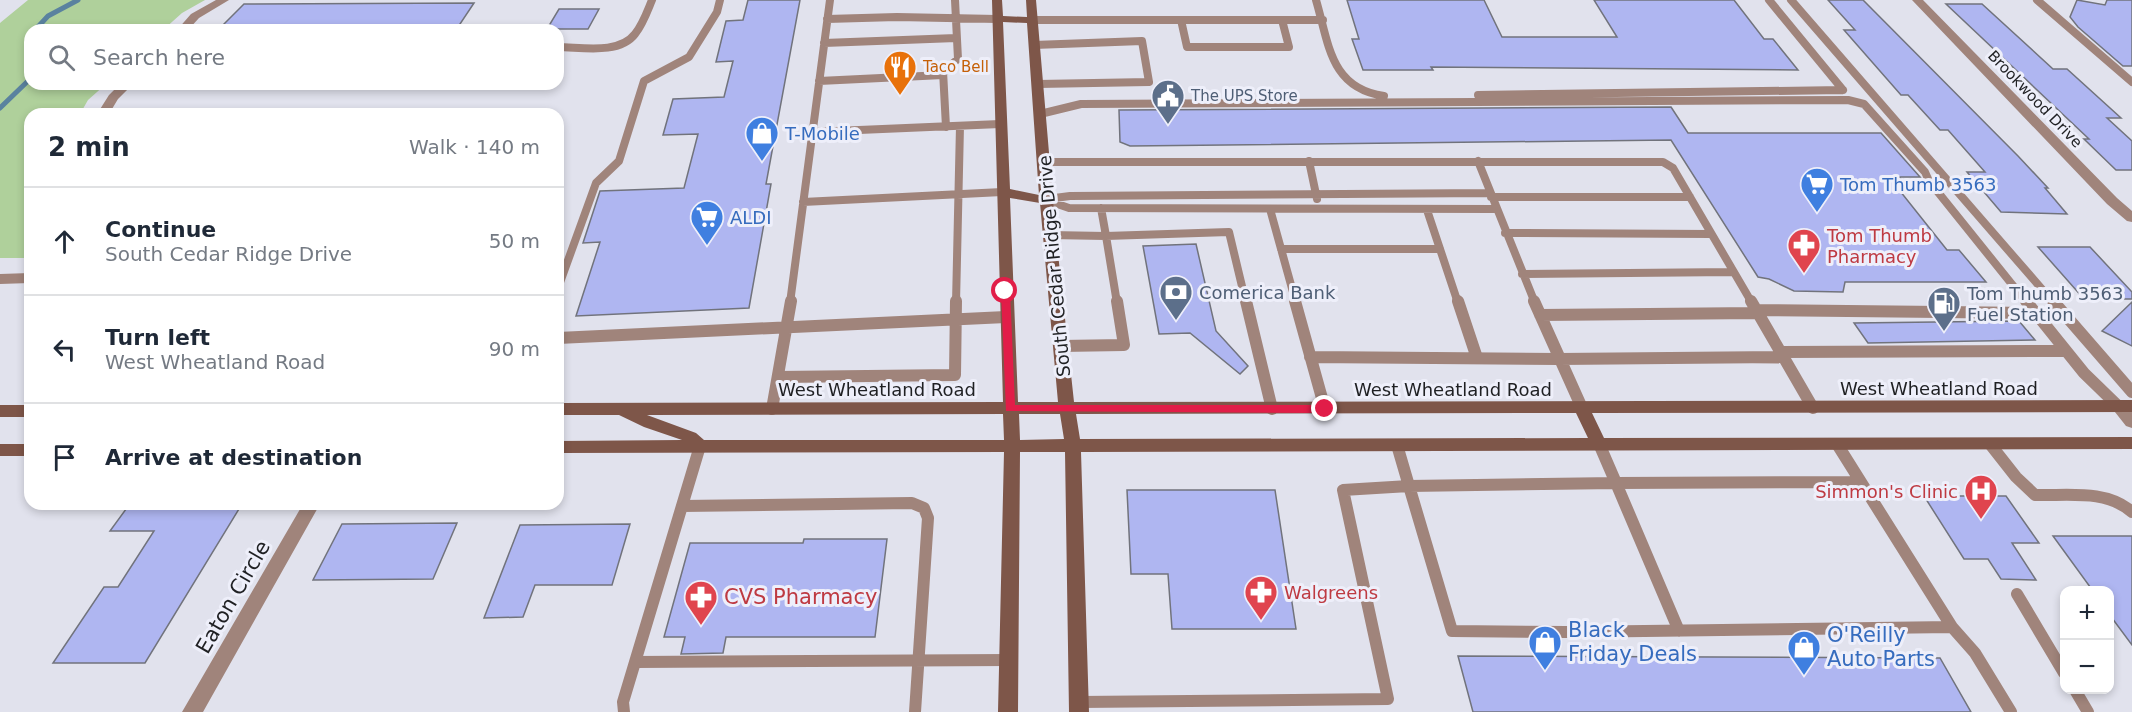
<!DOCTYPE html>
<html lang="en">
<head>
<meta charset="utf-8">
<style>
	:root { --surface:#fff; --page:#f2f2f3; --text:#1f2937; --muted:#747a83; --line:#e0e1e3 }
	body { margin:0; font-family:"DejaVu Sans",sans-serif; background:var(--page); color:var(--text) }
	.controls { position:absolute; right:18px; bottom:18px; display:grid; overflow:hidden; border-radius:12px; box-shadow:0 3px 9px #0003 }
	.controls button { width:54px; height:54px; display:grid; place-items:center; padding:0; border:0; border-bottom:2px solid var(--line); background:var(--surface); color:var(--text); font:30px sans-serif }
	.stop { position:absolute; width:18px; height:18px; margin:-14px; border:4px solid #e11d48; border-radius:50%; background:#fff }
	.stop.end { background:#e11d48; border-color:#fff; box-shadow:0 2px 6px #0008 }
	.list { margin:0; padding:0; list-style:none }
	h2 { display:flex; justify-content:space-between; align-items:center; height:78px; margin:0; padding:0 24px; font-size:26px }
	h2 small { font-size:20px; font-weight:400; color:var(--muted) }
	.list li { display:grid; grid-template-columns:39px 1fr auto; gap:18px; align-items:center; box-sizing:border-box; height:108px; padding:0 24px; border-top:2px solid var(--line) }
	.list b { display:block; font-size:22px; white-space:nowrap }
	.list p { margin:0; font-size:20px; white-space:nowrap; color:var(--muted) }
	.list em { font-size:20px; font-style:normal; color:var(--muted) }
	.icon { flex:none; width:33px; height:33px; fill:none; stroke:currentColor; stroke-width:2; stroke-linecap:round; stroke-linejoin:round }
	.map { position:relative; flex:none; width:2132px; height:712px; overflow:hidden }
	.search { position:absolute; background:var(--surface); box-shadow:0 3px 9px #0003; left:24px; top:24px; width:540px; height:66px; display:flex; align-items:center; gap:15px; box-sizing:border-box; padding:0 21px; border-radius:18px; color:var(--muted); font-size:22px }
	.panel { position:absolute; background:var(--surface); box-shadow:0 3px 9px #0003; left:24px; top:108px; width:540px; height:402px; border-radius:18px }
	.map>svg:first-child { display:block }
</style>
</head>
<body>
<div class="map">
<svg width="2132" height="712" viewBox="0 0 2132 712">
	<rect width="100%" height="100%" fill="#e1e2ed"/>
	<path fill="#afd09b" d="M28 0H205L182 13 163 30H30V84H106L88 100 80 114H30V258H0V23Z"/>
	<g fill="none" stroke-linecap="round" stroke-linejoin="round">
		<path stroke="#5a829f" stroke-width="5" d="M35 30 48 16 78 0
			M0 108 30 79"/>
	</g>
	<path fill="#afb6f1" stroke="#71737c" stroke-width="1.5" d="M748 0H800L766 184H771L749 308 576 316 600 242 583 243 600 191 684 188 698 134 663 135 673 99 724 97 733 61 716 62 726 21 743 20Z
		M1347 0H1484L1502 37H1617L1594 0H1734L1764 39H1773L1798 70 1431 67 1433 70H1363L1352 39H1359Z
		M1828 0H1863L2018 156 2048 188H2045L2067 214 2001 212 1967 172H1985L1948 130H1940L1908 95H1901L1844 30H1855Z
		M2077 0 2105 5 2107 0H2132V66H2123L2078 27 2070 17Z
		M474 3 458 27H392L389 30H313L316 26H222L244 4Z
		M1946 4H1982L2053 69H2067L2121 118H2107L2132 141V170H2116L2084 139H2089Z
		M559 9H599L588 29H547Z
		M1671 107 1688 133H1881L1920 177H1899L1911 191H1900L1947 250H1959L1986 282H1845L1843 292 1794 291 1769 279 1758 277 1671 140 1130 146 1120 142 1119 110Z
		M1196 244 1216 331 1248 366 1240 374 1190 333 1159 334 1143 246Z
		M2038 247H2090L2132 292V299H2084Z
		M2132 302V346L2102 331Z
		M2019 321 2035 340 1868 343 1854 323Z
		M1127 490H1275L1296 629H1172L1168 574H1131Z
		M1924 496H2006L2039 543H2012L2036 580 2001 579 1988 559H1964Z
		M242 504 145 663H53L104 587H118L154 531H110L129 505Z
		M457 523 433 579 313 580 342 524Z
		M630 524 612 585H535L523 617 484 618 520 525Z
		M2053 536H2132V645L2109 614V591H2093Z
		M804 539H887L875 637H726L723 653 681 654 685 637H664L690 543H803Z
		M1458 656 1940 658 1971 712H1473Z"/>
	<g fill="none" stroke-linecap="round" stroke-linejoin="round">
		<path stroke="#a0847b" stroke-width="8" d="M1316 0C1329 44 1330 88 1384 96
			M1769 0 1843 90
			M1791 0 2054 303
			M2037 0 2132 82
			M827 19 897 17 997 19
			M1032 20H1323
			M1181 20 1187 47H1289L1282 20
			M824 43 956 38
			M1034 45 1142 41 1149 82 1038 84
			M558 47C581 47 619 55 635 34 643 24 647 12 652 0
			M819 81 943 75
			M1478 95 1843 90
			M1040 114 1081 104 1848 100 1864 104 1925 172 1929 181 2027 303
			M946 127 943 71 958 59 955 0
			M812 132 1000 124
			M1309 161 1317 199
			M1478 161 1535 303
			M1044 162H1663L1673 168 1752 303
			M1491 197H1690
			M1047 199 1070 196 1490 193
			M1046 200 1069 208 1496 209
			M803 202 1002 192
			M1270 209 1296 303
			M1427 210 1458 303
			M1505 233 1711 234
			M1049 235 1106 236 1101 208
			M1281 249H1440
			M1522 274 1733 272
			M558 288 596 183 619 161 644 81 689 57 717 12 720 0
			M790 303 830 0
			M956 303 960 126
			M1117 303 1106 236 1229 232 1246 303"/>
		<path stroke="#a0847b" stroke-width="12" d="M1246 301 1272 409
			M1295 301 1325 409
			M1458 301 1477 358
			M1534 301 1582 408
			M1751 301 1813 408
			M2026 301 2084 373 2119 407
			M2053 301 2132 392
			M1756 310 2035 313
			M1540 315 1757 313
			M558 338 1006 317
			M1061 346 1124 345 1117 301
			M1781 352 2066 351
			M1310 357 1559 359 1783 357
			M779 377 955 375 956 301
			M772 409 791 301
			M1990 444 2016 477 2035 495C2067 496 2106 489 2132 512
			M1397 445 1409 486 1616 483 1600 446
			M682 506 912 503 924 508 928 518 915 712
			M2017 594 2064 673
			M1952 627 1975 653 2011 712
			M1679 631 1616 483 1860 482
			M635 662 1009 660
			M2075 690 2088 712
			M1079 702 1388 699 1343 490 1409 486 1452 631 1567 632 1952 627 1837 444
			M624 712 623 702 700 446"/>
		<path fill="#a0847b" fill-rule="evenodd" d="M216 0H229L199 18 188 30H177L191 14Z
			M1912 0H1923L2117 198 2132 211V222L2127 221 2107 204Z
			M120 84H133L118 99 109 114H97L109 95Z
			M30 273V283L0 284V274Z
			M2119 401 2125 403 2132 411V428L2126 426 2111 407 2113 403Z
			M303 504H320L203 712H182Z"/>
		<path fill="#7e5649" fill-rule="evenodd" d="M992 0H1002L1003 16 1027 17 1026 0H1036L1056 235 1074 402 2132 400V412L1592 413 1604 438 2132 437V449L1081 452 1089 712H1069L1065 452H1020L1018 712H998L1004 452 558 453V441L682 440 644 427 619 415H558V403L1003 402ZM1003 22 1027 23 1039 195 1010 189ZM1010 198 1040 203 1058 402H1018ZM1576 413 1588 438 1080 439 1076 414ZM1003 414 1004 440H704L696 433 647 415ZM1019 414H1060L1064 439 1020 440Z
			M0 405H30V417H0Z
			M0 444H30V456H0Z"/>
	</g>
	<path fill="#e11d48" d="M1005 288 1010 291 1015 405H1325L1330 409 1325 413 1006 411 1001 291Z"/>
	<defs>
		<symbol id="restaurant-pin" viewBox="-11 -11 22 30"><path d="M0 17L-7.5 6A9.5 9.5 0 1 1 7.5 6Z" fill="#e8710a" stroke="#eeeffa"/><path d="M-5-6h1v4h1v-4h1v4h1v-4h1v5L-1.5 .5V6h-2V.5L-5-1ZM5-6V6H3V1.5H1.5Q1.5-4 5-6Z" fill="#fff"/></symbol>
		<symbol id="civic-pin" viewBox="-11 -11 22 30"><path d="M0 17L-7.5 6A9.5 9.5 0 1 1 7.5 6Z" fill="#5c6f8a" stroke="#eeeffa"/><path d="M-.6-6.5H3V-4.5H.6V-3L4-1V1h2V6H-6V1h2V-1L-.6-3ZM-1.2 2.5V6h2.4V2.5Z" fill="#fff"/></symbol>
		<symbol id="shop-pin" viewBox="-11 -11 22 30"><path d="M0 17L-7.5 6A9.5 9.5 0 1 1 7.5 6Z" fill="#3f7fe0" stroke="#eeeffa"/><path d="M-5-2.5h2.3a2.7 3.5 0 0 1 5.4 0H5L5.5 6h-11ZM-1.5-2.5h3a1.5 2.3 0 0 0-3 0Z" fill="#fff"/></symbol>
		<symbol id="supermarket-pin" viewBox="-11 -11 22 30"><path d="M0 17L-7.5 6A9.5 9.5 0 1 1 7.5 6Z" fill="#3f7fe0" stroke="#eeeffa"/><path d="M-6-5.5h2.5l.6 2H6L4.5 2H-2.5L-4.4-4H-6ZM-1.5 3.2a1.3 1.3 0 1 0 .1 0ZM3 3.2a1.3 1.3 0 1 0 .1 0Z" fill="#fff"/></symbol>
		<symbol id="pharmacy-pin" viewBox="-11 -11 22 30"><path d="M0 17L-7.5 6A9.5 9.5 0 1 1 7.5 6Z" fill="#e0444e" stroke="#eeeffa"/><path d="M-2-6h4v4h4v4h-4v4h-4v-4h-4v-4h4Z" fill="#fff"/></symbol>
		<symbol id="bank-pin" viewBox="-11 -11 22 30"><path d="M0 17L-7.5 6A9.5 9.5 0 1 1 7.5 6Z" fill="#5c6f8a" stroke="#eeeffa"/><path d="M-6-4H6V4H-6ZM0-2.3a2.3 2.3 0 1 0 0 4.6a2.3 2.3 0 1 0 0-4.6Z" fill="#fff"/></symbol>
		<symbol id="fuel-pin" viewBox="-11 -11 22 30"><path d="M0 17L-7.5 6A9.5 9.5 0 1 1 7.5 6Z" fill="#5c6f8a" stroke="#eeeffa"/><path d="M-5.5-6h7V0h2V4h1.3V-2.5L3-4.5l.8-.8L6-3V5H2.5V1h-1V6h-7ZM-4.2-4.7v3.2H.2V-4.7Z" fill="#fff"/></symbol>
		<symbol id="hospital-pin" viewBox="-11 -11 22 30"><path d="M0 17L-7.5 6A9.5 9.5 0 1 1 7.5 6Z" fill="#e0444e" stroke="#eeeffa"/><path d="M-5-5h3v3.5h4V-5h3V5h-3V1.5h-4V5h-3Z" fill="#fff"/></symbol>
	</defs>
	<g fill-rule="evenodd">
		<use href="#restaurant-pin" x="881" y="48" width="38" height="52"/>
		<use href="#civic-pin" x="1149" y="77" width="38" height="52"/>
		<use href="#shop-pin" x="743" y="114" width="38" height="52"/>
		<use href="#supermarket-pin" x="1798" y="165" width="38" height="52"/>
		<use href="#supermarket-pin" x="688" y="198" width="38" height="52"/>
		<use href="#pharmacy-pin" x="1785" y="226" width="38" height="52"/>
		<use href="#bank-pin" x="1157" y="273" width="38" height="52"/>
		<use href="#fuel-pin" x="1925" y="284" width="38" height="52"/>
		<use href="#hospital-pin" x="1962" y="472" width="38" height="52"/>
		<use href="#pharmacy-pin" x="1242" y="573" width="38" height="52"/>
		<use href="#pharmacy-pin" x="682" y="578" width="38" height="52"/>
		<use href="#shop-pin" x="1526" y="623" width="38" height="52"/>
		<use href="#shop-pin" x="1785" y="628" width="38" height="52"/>
	</g>
	<g text-anchor="middle" dominant-baseline="central" stroke-width="6" stroke-linejoin="round" paint-order="stroke">
		<g font-size="15" fill="#c56008" stroke="#eeeffa" text-anchor="start">
			<text x="923" y="67">Taco Bell</text>
		</g>
		<g font-size="15" fill="#4e5e75" stroke="#eeeffa" text-anchor="start">
			<text x="1191" y="96">The UPS Store</text>
		</g>
		<g font-size="15" fill="#1f2023" stroke="#eeeffa">
			<text transform="translate(2035 99) rotate(46)">Brookwood Drive</text>
		</g>
		<g font-size="18" fill="#366cbe" stroke="#eeeffa" text-anchor="start">
			<text x="785" y="133">T-Mobile</text>
			<text x="1840" y="184">Tom Thumb 3563</text>
			<text x="730" y="217">ALDI</text>
		</g>
		<g font-size="18" fill="#be3a42" stroke="#eeeffa" text-anchor="start">
			<text x="1827" y="235">Tom Thumb<tspan x="1827" dy="21">Pharmacy</tspan></text>
			<text x="1958" y="491" text-anchor="end">Simmon's Clinic</text>
			<text x="1284" y="592">Walgreens</text>
		</g>
		<g font-size="18" fill="#1f2023" stroke="#eeeffa">
			<text transform="translate(1054 266) rotate(-95)">South Cedar Ridge Drive</text>
			<text x="1939" y="388">West Wheatland Road</text>
			<text x="877" y="389">West Wheatland Road</text>
			<text x="1453" y="389">West Wheatland Road</text>
		</g>
		<g font-size="18" fill="#4e5e75" stroke="#eeeffa" text-anchor="start">
			<text x="1199" y="292">Comerica Bank</text>
			<text x="1967" y="293">Tom Thumb 3563<tspan x="1967" dy="21">Fuel Station</tspan></text>
		</g>
		<g font-size="21" fill="#1f2023" stroke="#eeeffa">
			<text transform="translate(233 597) rotate(-60)">Eaton Circle</text>
		</g>
		<g font-size="21" fill="#be3a42" stroke="#eeeffa" text-anchor="start">
			<text x="724" y="597">CVS Pharmacy</text>
		</g>
		<g font-size="21" fill="#366cbe" stroke="#eeeffa" text-anchor="start">
			<text x="1568" y="630">Black<tspan x="1568" dy="24">Friday Deals</tspan></text>
			<text x="1827" y="635">O'Reilly<tspan x="1827" dy="24">Auto Parts</tspan></text>
		</g>
	</g>
</svg>
<div class="controls">
<button>+</button>
<button>−</button>
</div>
<div class="stop" style="left:1005px;top:291px"></div>
<div class="stop end" style="left:1325px;top:409px"></div>
<div class="search"><svg class="icon" aria-label="search" viewBox="0 0 24 24"><circle cx="10" cy="10" r="6"/><path d="M15 15l6 6"/></svg>Search here</div>
<section class="panel">
<h2>2 min<small>Walk · 140 m</small></h2>
<ul class="list">
<li><svg class="icon" aria-label="ahead" viewBox="0 0 24 24"><path d="M12 20V5M6 11l6-6 6 6"/></svg><div><b>Continue</b><p>South Cedar Ridge Drive</p></div><em>50 m</em></li>
<li><svg class="icon" aria-label="left" viewBox="0 0 24 24"><path d="M17 20v-9H6M10 6l-5 5 5 5"/></svg><div><b>Turn left</b><p>West Wheatland Road</p></div><em>90 m</em></li>
<li><svg class="icon" aria-label="arrive" viewBox="0 0 24 24"><path d="M6 21V4h12l-3 4 3 4H6"/></svg><div><b>Arrive at destination</b></div></li>
</ul>
</section>
</div>
</body>
</html>
